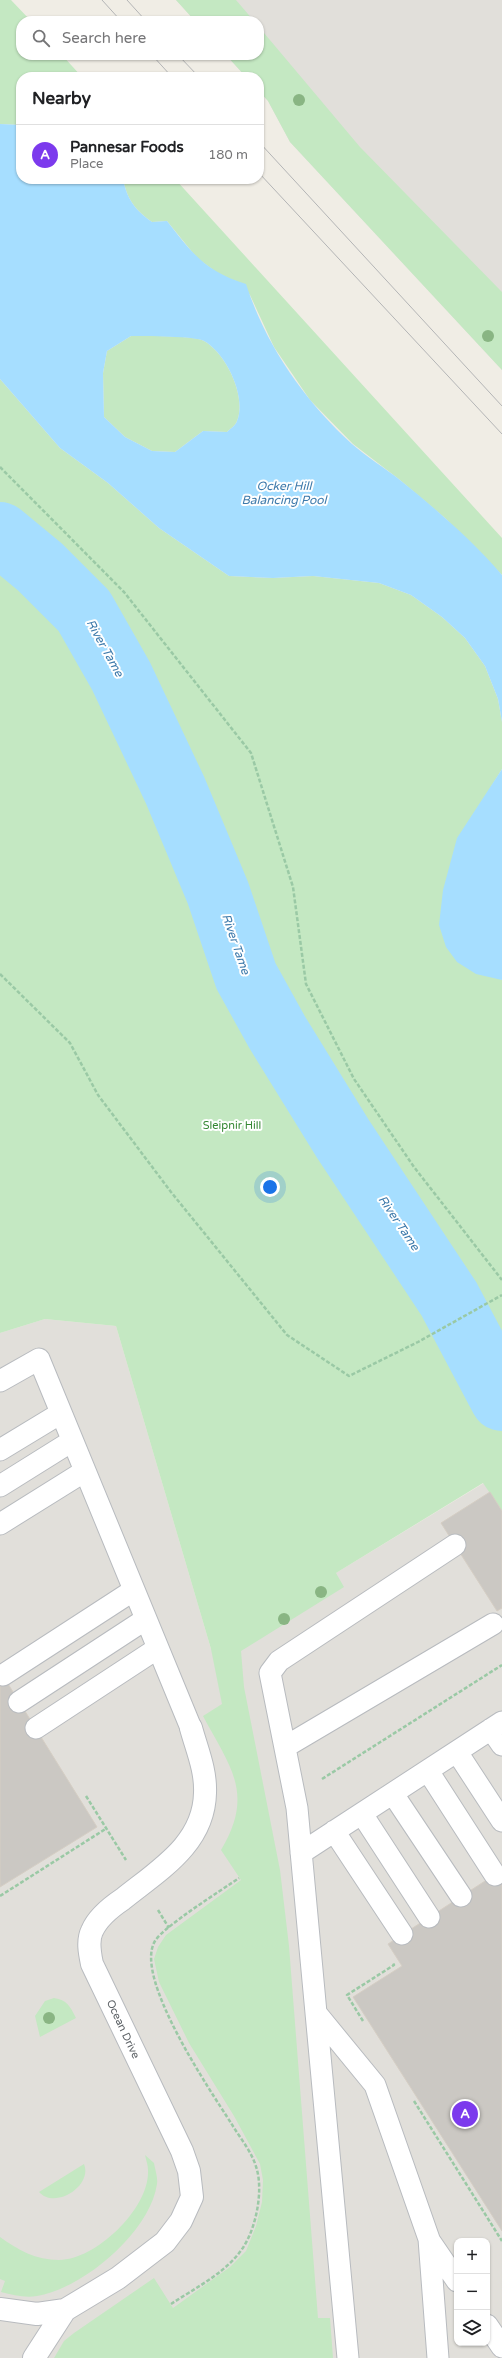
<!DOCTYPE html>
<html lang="en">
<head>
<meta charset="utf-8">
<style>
	:root { --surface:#fff; --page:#f6f6f6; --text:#202124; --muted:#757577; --line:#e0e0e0; --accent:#7c3aed }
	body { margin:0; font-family:"Varela Round",sans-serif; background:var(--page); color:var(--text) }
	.controls { position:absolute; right:12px; bottom:12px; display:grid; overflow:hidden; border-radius:8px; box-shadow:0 1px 3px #0004 }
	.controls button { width:36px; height:36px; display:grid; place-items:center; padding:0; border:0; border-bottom:1px solid var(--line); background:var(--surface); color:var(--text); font:20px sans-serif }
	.you { position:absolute; left:270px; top:1187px; width:14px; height:14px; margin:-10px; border:3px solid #fff; border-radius:50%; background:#1a73e8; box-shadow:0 0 0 6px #1a73e833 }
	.badge { display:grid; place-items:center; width:26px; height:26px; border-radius:50%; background:var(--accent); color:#fff; font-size:13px; font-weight:700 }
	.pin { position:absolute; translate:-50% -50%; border:2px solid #fff; box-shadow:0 1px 4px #0006 }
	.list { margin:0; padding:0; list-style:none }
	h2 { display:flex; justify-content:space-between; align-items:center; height:52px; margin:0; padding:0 16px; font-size:17px }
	h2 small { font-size:13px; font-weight:400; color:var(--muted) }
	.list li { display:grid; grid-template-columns:26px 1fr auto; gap:12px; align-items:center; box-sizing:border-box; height:60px; padding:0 16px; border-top:1px solid var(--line) }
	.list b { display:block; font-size:15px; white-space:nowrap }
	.list p { margin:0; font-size:13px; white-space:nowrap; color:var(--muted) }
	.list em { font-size:13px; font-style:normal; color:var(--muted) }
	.icon { flex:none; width:22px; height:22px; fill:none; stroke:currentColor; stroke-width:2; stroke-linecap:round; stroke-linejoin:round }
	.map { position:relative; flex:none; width:502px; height:2358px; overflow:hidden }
	.search { position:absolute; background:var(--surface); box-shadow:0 1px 3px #0004; left:16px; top:16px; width:248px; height:44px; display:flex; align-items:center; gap:10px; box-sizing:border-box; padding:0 14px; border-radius:16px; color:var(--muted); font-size:15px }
	.panel { position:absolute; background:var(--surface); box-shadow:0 1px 3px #0004; left:16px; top:72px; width:248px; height:112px; border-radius:16px }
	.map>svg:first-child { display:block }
</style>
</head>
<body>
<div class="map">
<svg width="502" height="2358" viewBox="0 0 502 2358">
	<rect width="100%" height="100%" fill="#f0ede5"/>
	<path fill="#e1dfda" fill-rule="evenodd" d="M176 0H502V370L290 142 268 101 259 91V77H246L226 55H259V21H195Z
		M45 1319 116 1326 211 1649 484 1483 502 1511V2358H0V1333ZM457 2241H487V2343H457Z"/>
	<path fill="#c4e8c2" d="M0 0H11L31 21H21V55H62L82 77H21V125L0 124Z
		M176 0H236L254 21H195Z
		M259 27 360 147 502 292V370L290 142 268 101 259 91V77H246L226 55H259Z
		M123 179H175L502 538V575L445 518 400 480 353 444 310 400 274 347 250 295 236 281 223 277 197 258 167 221 152 222C135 210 127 199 123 179Z
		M131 336C144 336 195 335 204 341 226 353 247 397 237 421 236 425 230 429 227 432L203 431 175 452 152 451 125 437 104 417 103 373 107 351Z
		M0 379 60 448 108 483 159 528 229 576 273 578 313 576 379 583 411 595 442 617 465 638 485 666 498 699 502 722V769L489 790 500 979 502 980V1511L483 1483 336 1573 344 1587 241 1651 244 1687 280 1870 289 1946 318 2318H330L333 2358H54L64 2341 74 2333 154 2278 173 2308 230 2267 246 2251 256 2226 262 2202 263 2180 260 2164 234 2116 189 2043 159 1982 154 1959 158 1947 166 1935 241 1880 221 1850C255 1793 230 1767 203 1716L222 1704 211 1649 116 1326 45 1319 0 1333Z
		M54 1998C67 2000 70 2006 76 2018L40 2037 35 2016 45 2001Z
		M145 2155 154 2163C155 2169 158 2178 157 2184 150 2232 84 2288 37 2296 25 2298 13 2295 1 2292L5 2281 0 2279V2237C18 2250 36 2260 59 2260 96 2260 150 2208 148 2170 148 2165 146 2160 145 2155Z
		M84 2164C93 2186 55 2210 39 2192Z"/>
	<path fill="#a6deff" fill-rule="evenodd" d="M0 124 21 125V179H123C127 199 135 210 152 222L167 221C193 254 205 271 246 284 266 346 305 401 352 444 367 457 385 468 400 480 436 509 472 540 502 575V722L498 699 485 666 465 638 442 617 411 595 379 583 313 576 273 578 229 576 159 528 108 483 60 448 0 379ZM131 336C144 336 195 336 204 341 226 353 247 397 237 421 236 425 230 429 227 432L203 431 175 452 152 451 125 437 104 417 103 373 107 351Z
		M502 769V980L476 974 457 962 446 947 439 925 443 890 457 838Z"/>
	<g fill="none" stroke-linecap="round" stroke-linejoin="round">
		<path stroke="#a6deff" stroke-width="64" d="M0 534 40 567 84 611 121 676 175 790 218 893 246 976 277 1032 343 1139 449 1299 502 1399"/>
	</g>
	<path fill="#cbc8c3" stroke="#d5cec4" d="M490 1492 502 1511V1608L497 1611 441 1523Z
		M0 1671 97 1827 0 1887Z
		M502 1870V2231L353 1997 402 1966 388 1944Z"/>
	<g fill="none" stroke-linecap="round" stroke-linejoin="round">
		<defs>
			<path id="lane" d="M0 1381 39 1359 191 1728
				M0 1450 61 1413
				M0 1486 72 1441
				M0 1524 85 1471
				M3 1675 134 1590
				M19 1702 146 1619
				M36 1728 158 1648
				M491 1729 502 1745
				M285 1747 493 1624
				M457 1752 502 1821
				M428 1771 495 1875
				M393 1794 461 1896
				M362 1814 429 1917
				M334 1831 402 1934
				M301 1853 502 1722
				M316 2013 375 2085 429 2239 438 2358
				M429 2240 457 2281
				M487 2325 502 2347
				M348 2358 297 1808 270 1673 279 1661 455 1545"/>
			<path id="street" d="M0 2309 37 2314 65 2310
				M34 2358 65 2310 118 2278 165 2242 181 2221 192 2197 189 2171 182 2151 92 1964C90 1954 87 1941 92 1931 98 1917 111 1907 123 1899 159 1870 204 1844 205 1793 206 1770 197 1750 191 1728"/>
		</defs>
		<use href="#lane" stroke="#b8bbbf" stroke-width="23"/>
		<use href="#street" stroke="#b8bbbf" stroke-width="24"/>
		<path stroke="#9ac9a5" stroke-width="2.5" stroke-dasharray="4 2" stroke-linecap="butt" d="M0 467 124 592 251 753 293 887 306 984 354 1079 414 1167 502 1280
			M0 974 70 1043 98 1095 171 1192 287 1335 349 1376 418 1342 502 1295
			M322 1779 502 1665
			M86 1796 126 1860
			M0 1896 107 1828
			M158 1910 169 1928
			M363 2021 347 1995 394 1965 393 1963
			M414 2101 502 2241
			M171 2304C195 2288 228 2272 244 2246 256 2227 263 2192 257 2170 253 2153 240 2138 231 2123 210 2090 133 1977 155 1941 164 1926 222 1890 239 1878"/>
		<use href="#lane" stroke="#fff" stroke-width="21"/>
		<use href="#street" stroke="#fff" stroke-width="22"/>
		<path stroke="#b4b5b6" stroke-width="1" d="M102 0 121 21
			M127 0 146 21
			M152 55 172 77
			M178 55 199 77
			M259 142 502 406
			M259 173 502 434"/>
	</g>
	<g fill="#89b583">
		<circle cx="299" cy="100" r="6"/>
		<circle cx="488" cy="336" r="6"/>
		<circle cx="321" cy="1592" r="6"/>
		<circle cx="284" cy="1619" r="6"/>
		<circle cx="49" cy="2018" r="6"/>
	</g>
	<g text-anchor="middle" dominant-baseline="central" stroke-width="4" stroke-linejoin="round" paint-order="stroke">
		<g font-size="11" fill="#358733" stroke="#fff">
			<text x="232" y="1125">Sleipnir Hill</text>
		</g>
		<g font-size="11" fill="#5d6266" stroke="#fff">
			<text transform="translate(123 2029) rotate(65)">Ocean Drive</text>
		</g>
		<g font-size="12" font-style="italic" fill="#3d7aab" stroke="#fff">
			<text x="284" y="486">Ocker Hill<tspan x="284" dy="14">Balancing Pool</tspan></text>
			<text transform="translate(105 648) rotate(61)">River Tame</text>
			<text transform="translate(236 944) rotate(71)">River Tame</text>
			<text transform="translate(399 1223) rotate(56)">River Tame</text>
		</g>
	</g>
</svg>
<div class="controls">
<button>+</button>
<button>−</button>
<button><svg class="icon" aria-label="layers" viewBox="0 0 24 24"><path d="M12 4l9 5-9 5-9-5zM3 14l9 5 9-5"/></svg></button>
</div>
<div class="you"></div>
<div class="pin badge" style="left:465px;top:2114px">A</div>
<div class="search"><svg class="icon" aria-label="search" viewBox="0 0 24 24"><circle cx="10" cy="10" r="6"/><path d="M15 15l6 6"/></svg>Search here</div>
<section class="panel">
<h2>Nearby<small></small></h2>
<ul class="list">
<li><span class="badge">A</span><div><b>Pannesar Foods</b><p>Place</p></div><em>180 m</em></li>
</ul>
</section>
</div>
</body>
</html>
